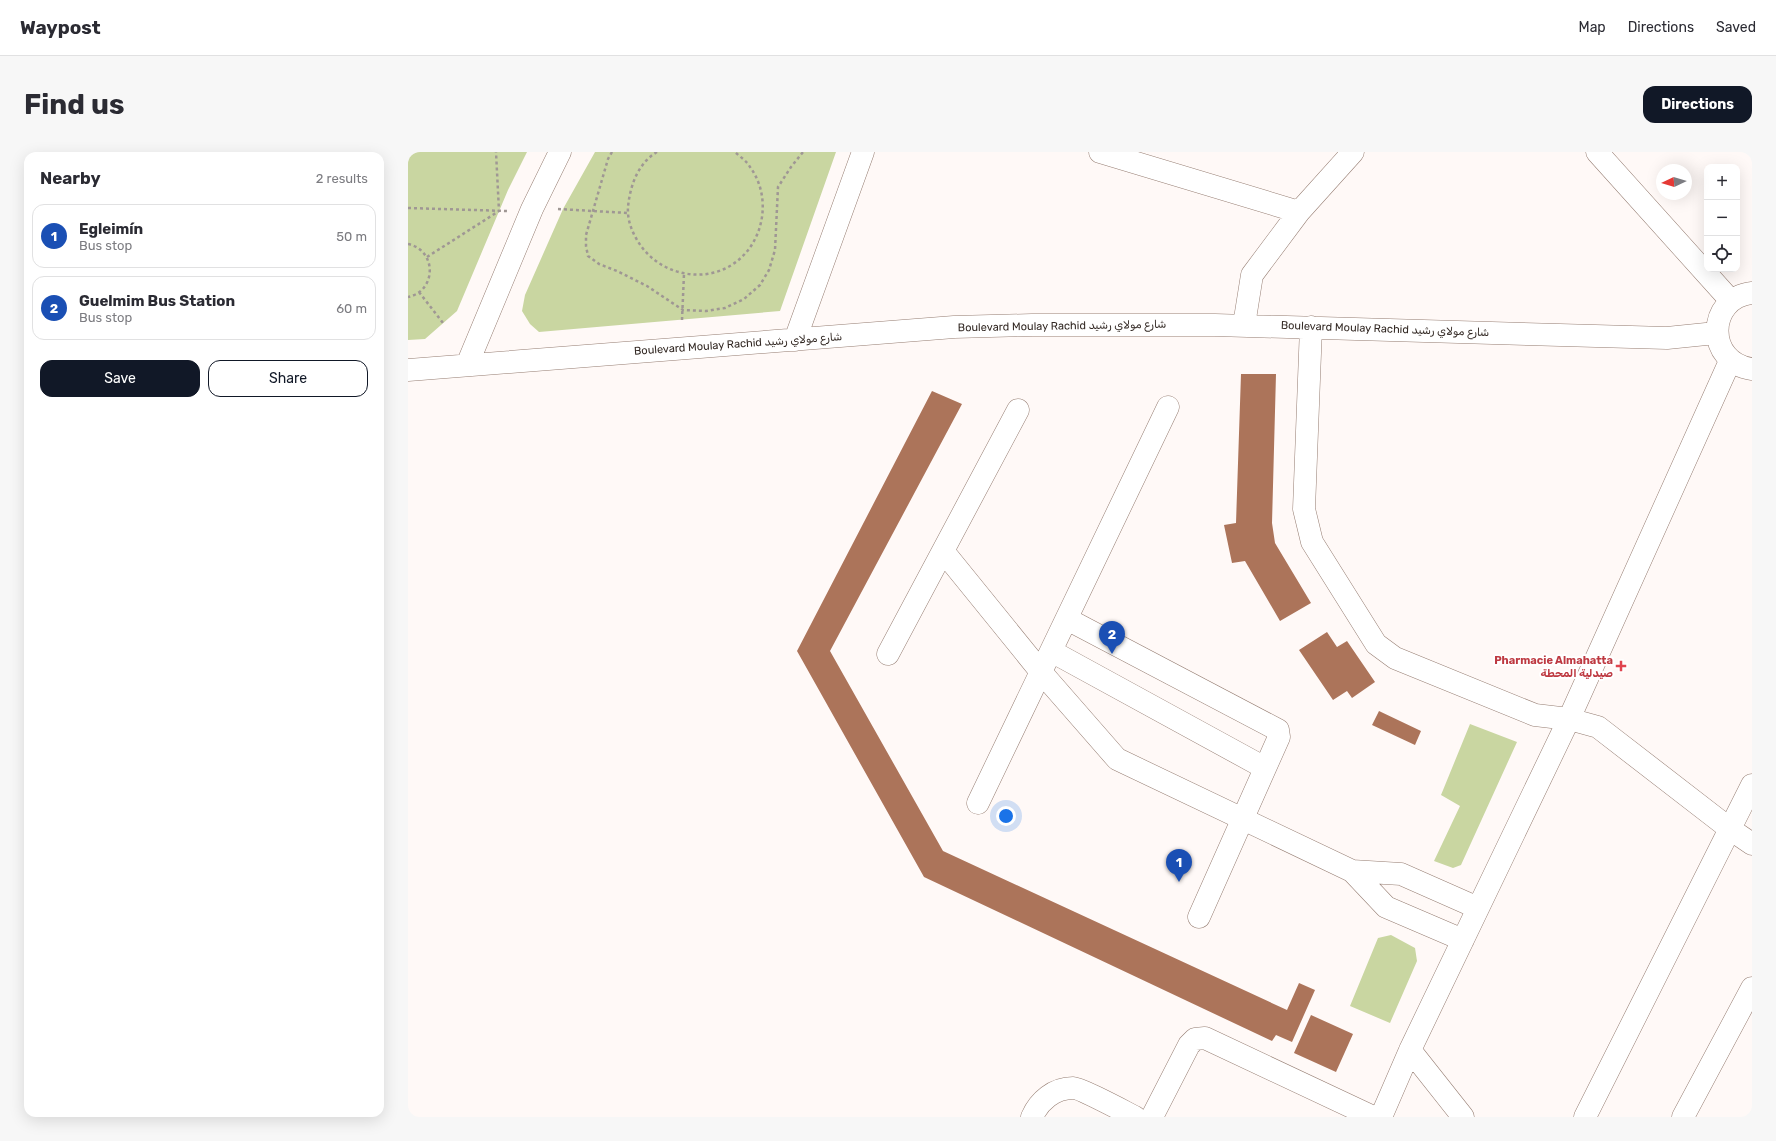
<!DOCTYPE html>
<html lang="en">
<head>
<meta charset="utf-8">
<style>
	:root { --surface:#fff; --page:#f7f7f7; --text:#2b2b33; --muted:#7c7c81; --line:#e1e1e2; --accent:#111827 }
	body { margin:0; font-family:Rubik,"Noto Naskh Arabic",sans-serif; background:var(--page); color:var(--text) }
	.controls { position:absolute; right:12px; top:12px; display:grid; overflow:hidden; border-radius:8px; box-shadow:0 4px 16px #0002 }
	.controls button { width:36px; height:36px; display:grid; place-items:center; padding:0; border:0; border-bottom:1px solid var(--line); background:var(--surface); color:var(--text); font:20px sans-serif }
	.compass { position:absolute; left:1248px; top:12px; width:36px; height:36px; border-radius:50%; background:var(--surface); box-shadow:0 4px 16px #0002; rotate:266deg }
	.you { position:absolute; left:598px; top:664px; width:14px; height:14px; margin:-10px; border:3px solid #fff; border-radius:50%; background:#1a73e8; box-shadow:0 0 0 6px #1a73e833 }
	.badge { display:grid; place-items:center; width:26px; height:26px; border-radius:50%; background:var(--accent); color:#fff; font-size:13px; font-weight:700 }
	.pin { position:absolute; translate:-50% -33px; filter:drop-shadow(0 1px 2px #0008) }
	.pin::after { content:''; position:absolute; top:21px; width:14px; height:12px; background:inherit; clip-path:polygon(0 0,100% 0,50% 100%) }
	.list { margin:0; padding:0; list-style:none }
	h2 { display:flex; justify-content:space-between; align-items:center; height:52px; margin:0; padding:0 16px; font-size:17px }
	h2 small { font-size:13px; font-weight:400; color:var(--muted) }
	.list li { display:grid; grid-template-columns:26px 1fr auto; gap:12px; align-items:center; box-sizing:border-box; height:64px; margin:0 8px 8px; padding:0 8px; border:1px solid var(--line); border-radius:12px }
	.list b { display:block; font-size:15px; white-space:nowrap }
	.list p { margin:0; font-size:13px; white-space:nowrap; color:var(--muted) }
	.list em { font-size:13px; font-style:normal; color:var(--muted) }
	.actions { display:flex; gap:8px; padding:12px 16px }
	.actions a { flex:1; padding:9px 0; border:1px solid var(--accent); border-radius:12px; text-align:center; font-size:14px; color:var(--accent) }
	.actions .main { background:var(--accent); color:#fff }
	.icon { flex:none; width:22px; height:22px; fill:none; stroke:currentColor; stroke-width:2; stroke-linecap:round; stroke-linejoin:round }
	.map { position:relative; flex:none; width:1344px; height:965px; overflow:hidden; border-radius:12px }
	header { display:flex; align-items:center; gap:24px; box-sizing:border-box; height:56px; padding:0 20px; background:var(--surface); border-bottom:1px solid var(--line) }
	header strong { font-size:19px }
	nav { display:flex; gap:22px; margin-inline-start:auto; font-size:14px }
	.intro { display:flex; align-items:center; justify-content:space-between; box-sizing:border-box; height:96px; padding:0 24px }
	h1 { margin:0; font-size:28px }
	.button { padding:10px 18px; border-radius:12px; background:var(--accent); color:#fff; font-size:14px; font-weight:700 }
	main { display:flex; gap:24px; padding:0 24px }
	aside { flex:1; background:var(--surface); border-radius:12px; box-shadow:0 4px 16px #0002 }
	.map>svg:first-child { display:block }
</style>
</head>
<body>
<header>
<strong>Waypost</strong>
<nav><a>Map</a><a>Directions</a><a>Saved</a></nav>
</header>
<div class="intro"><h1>Find us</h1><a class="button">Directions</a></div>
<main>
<aside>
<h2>Nearby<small>2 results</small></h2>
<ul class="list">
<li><span class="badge" style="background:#1a4fb4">1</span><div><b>Egleimín</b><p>Bus stop</p></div><em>50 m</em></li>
<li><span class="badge" style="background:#1a4fb4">2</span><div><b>Guelmim Bus Station</b><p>Bus stop</p></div><em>60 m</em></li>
</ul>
<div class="actions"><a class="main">Save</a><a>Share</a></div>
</aside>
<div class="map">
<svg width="1344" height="965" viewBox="0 0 1344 965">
	<rect width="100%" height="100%" fill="#fff9f7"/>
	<path fill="#c9d6a1" d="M0 0H119L100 38 49 159 17 187 0 188Z
		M187 0H428L372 159 131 180 122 172 114 159 117 143 155 57Z
		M1062 572 1109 590 1053 713 1045 716 1026 709 1052 654 1033 643Z
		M983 783 1007 796 1009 809 982 871 942 854 970 786Z"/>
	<path fill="#ac745a" d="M833 222H868L864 371 867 391 903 451 872 469 837 409 824 411 816 373 828 371Z
		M524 239 554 252 422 499 535 699 879 858 891 831 907 838 884 890 868 883 864 889 516 725 389 499Z
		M919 480 929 495 939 489 967 530 944 546 939 539 925 548 891 498Z
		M971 559 1013 579 1007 593 964 573Z
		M903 863 945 882 928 920 886 901Z"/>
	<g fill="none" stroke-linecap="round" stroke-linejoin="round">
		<defs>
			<path id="minor" d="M692 0 891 60
				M1189 0 1323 149
				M1344 141C1298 146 1298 211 1344 217
				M836 173 844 123 891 60 945 0
				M903 175 896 357 904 390 968 492 987 506 1127 563 1161 567 1190 575 1322 677 1344 692
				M387 188 455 0
				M59 213 124 57 152 0
				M0 218 546 175 624 173H807L1259 186 1308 181
				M535 399 633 520 709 607 944 719 978 755 1055 788
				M659 467 870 578 871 585 791 765
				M643 499 857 616
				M480 502 610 258
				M570 651 760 255
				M944 719 993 722 1070 756
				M1002 898 1055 965
				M624 965C631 949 646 936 665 936 672 936 717 960 727 965
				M744 965 781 893 787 887 797 886 965 965
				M973 965 1002 898 1161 567 1322 209
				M1177 965 1344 633
				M1275 965 1344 836"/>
		</defs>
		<use href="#minor" stroke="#967e73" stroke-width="23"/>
		<path stroke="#9f9794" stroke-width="2.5" stroke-dasharray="3 3" stroke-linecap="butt" d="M204 0 200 7 178 83V94L180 104 191 112 209 119 239 134 275 158 298 159 317 156 336 147 352 133 361 118 367 98 370 35 383 15 395 0
			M249 0C230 11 222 34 220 55 219 69 225 83 233 94 253 122 293 131 322 114 356 94 365 46 342 15 339 9 332 5 327 0
			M0 56 99 59
			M150 57 220 61
			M0 92C29 98 29 139 0 145
			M19 105 91 59 88 0
			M11 140 35 171
			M274 168 276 122"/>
		<use href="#minor" stroke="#fff" stroke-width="22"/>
	</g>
	<path fill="#e0444e" stroke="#fff" stroke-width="1.5" d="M1211 508h4v4h4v4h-4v4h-4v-4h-4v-4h4z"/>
	<g text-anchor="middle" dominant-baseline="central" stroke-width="4" stroke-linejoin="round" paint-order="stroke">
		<g font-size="11" fill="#322823" stroke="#fff">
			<text transform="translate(654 174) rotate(-1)">Boulevard Moulay Rachid شارع مولاي رشيد</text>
			<text transform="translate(977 177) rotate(2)">Boulevard Moulay Rachid شارع مولاي رشيد</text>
			<text transform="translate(330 192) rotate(-4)">Boulevard Moulay Rachid شارع مولاي رشيد</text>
		</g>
		<g font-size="11" font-weight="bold" fill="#be3a42" stroke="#fff" text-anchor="end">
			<text x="1205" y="508">Pharmacie Almahatta<tspan x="1205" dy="13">صيدلية المحطة</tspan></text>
		</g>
	</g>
</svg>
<div class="controls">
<button>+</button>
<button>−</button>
<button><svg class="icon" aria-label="locate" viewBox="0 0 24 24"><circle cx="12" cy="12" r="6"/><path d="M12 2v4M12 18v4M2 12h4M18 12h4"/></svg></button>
</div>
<svg class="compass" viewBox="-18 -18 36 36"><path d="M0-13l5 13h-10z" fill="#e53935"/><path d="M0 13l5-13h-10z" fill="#7c7c81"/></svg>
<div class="you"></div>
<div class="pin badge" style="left:771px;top:730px;background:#1a4fb4">1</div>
<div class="pin badge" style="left:704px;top:502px;background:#1a4fb4">2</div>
</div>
</main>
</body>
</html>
